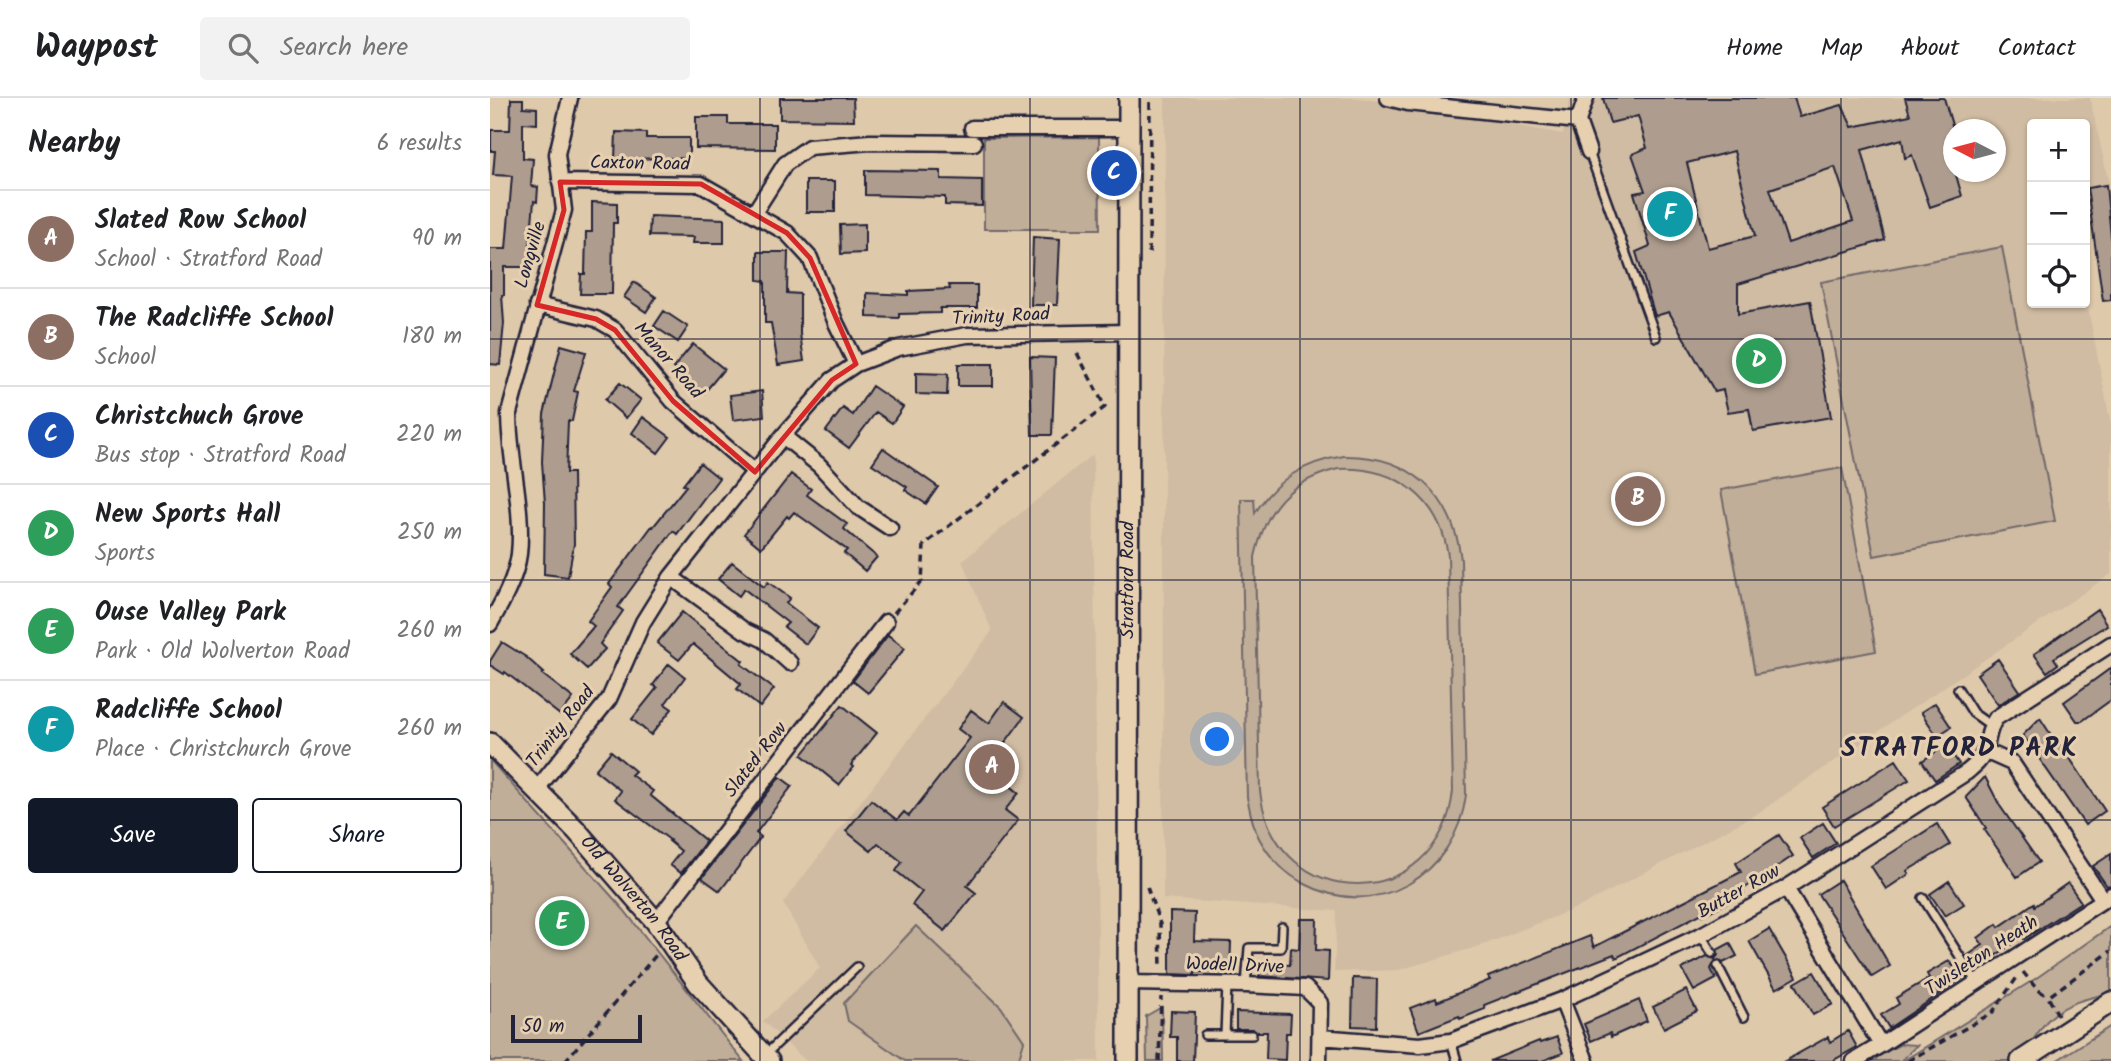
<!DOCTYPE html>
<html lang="en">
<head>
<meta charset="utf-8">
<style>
	:root { --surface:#fff; --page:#f2f2f2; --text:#202124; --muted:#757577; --line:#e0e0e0; --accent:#111827 }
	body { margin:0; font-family:Kalam,sans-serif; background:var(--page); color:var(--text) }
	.controls { position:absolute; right:21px; top:21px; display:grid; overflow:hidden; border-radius:7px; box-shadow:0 2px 5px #0004 }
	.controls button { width:63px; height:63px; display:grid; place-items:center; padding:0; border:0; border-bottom:2px solid var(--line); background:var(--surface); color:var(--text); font:35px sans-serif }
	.compass { position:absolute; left:1453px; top:21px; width:63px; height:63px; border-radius:50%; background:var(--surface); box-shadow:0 2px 5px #0004; rotate:276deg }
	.scale { position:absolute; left:21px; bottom:18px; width:131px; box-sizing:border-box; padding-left:7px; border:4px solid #22223b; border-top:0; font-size:19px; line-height:24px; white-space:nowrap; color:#22223b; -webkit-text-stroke:5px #e7d0b0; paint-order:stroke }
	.you { position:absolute; left:728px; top:642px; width:24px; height:24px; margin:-18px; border:5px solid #fff; border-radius:50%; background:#1a73e8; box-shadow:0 0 0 10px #1a73e833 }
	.badge { display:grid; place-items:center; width:46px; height:46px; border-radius:50%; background:var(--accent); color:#fff; font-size:23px; font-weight:700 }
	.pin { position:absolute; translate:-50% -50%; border:4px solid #fff; box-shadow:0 2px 7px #0006 }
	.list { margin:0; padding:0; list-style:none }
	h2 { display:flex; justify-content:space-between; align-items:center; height:91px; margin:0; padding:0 28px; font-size:30px }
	h2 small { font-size:23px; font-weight:400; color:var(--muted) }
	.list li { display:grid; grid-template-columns:46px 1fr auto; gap:21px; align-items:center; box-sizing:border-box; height:98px; padding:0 28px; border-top:2px solid var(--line) }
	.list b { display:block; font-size:26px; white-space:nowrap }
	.list p { margin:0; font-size:23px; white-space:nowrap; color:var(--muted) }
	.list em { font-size:23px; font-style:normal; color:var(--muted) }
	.actions { display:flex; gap:14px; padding:21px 28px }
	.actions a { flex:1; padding:16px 0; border:2px solid var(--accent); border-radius:7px; text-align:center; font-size:24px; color:var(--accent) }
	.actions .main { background:var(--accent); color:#fff }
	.icon { flex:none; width:38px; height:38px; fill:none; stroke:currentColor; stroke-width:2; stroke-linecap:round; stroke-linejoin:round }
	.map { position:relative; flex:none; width:1621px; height:963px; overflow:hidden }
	header { display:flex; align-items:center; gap:42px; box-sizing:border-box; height:98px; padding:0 35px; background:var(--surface); border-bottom:2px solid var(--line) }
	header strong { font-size:33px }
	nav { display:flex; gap:38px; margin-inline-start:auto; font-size:24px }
	.search { width:490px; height:63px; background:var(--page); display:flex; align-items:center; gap:18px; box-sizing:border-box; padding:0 24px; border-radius:7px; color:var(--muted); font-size:26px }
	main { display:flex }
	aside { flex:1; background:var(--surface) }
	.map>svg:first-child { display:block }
</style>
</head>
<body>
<header>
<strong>Waypost</strong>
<div class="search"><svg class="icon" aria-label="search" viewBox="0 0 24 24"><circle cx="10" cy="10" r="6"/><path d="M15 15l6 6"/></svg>Search here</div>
<nav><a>Home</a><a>Map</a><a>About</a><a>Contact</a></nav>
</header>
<main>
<aside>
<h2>Nearby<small>6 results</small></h2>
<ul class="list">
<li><span class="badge" style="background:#8d6e63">A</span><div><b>Slated Row School</b><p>School · Stratford Road</p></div><em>90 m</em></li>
<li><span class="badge" style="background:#8d6e63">B</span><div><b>The Radcliffe School</b><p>School</p></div><em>180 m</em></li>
<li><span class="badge" style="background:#1a4fb4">C</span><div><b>Christchuch Grove</b><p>Bus stop · Stratford Road</p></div><em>220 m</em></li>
<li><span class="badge" style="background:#2e9e5b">D</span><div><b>New Sports Hall</b><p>Sports</p></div><em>250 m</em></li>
<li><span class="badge" style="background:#2e9e5b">E</span><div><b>Ouse Valley Park</b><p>Park · Old Wolverton Road</p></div><em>260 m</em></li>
<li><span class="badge" style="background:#0f9aa8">F</span><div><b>Radcliffe School</b><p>Place · Christchurch Grove</p></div><em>260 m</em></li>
</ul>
<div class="actions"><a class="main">Save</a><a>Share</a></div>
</aside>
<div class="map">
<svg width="1621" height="963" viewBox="0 0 1621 963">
	<rect width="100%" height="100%" fill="#dfc9ab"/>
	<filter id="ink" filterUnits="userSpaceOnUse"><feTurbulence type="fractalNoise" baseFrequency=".0143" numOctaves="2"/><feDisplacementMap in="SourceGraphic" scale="14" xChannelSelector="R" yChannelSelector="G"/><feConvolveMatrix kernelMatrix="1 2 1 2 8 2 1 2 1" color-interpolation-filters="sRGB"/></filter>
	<g filter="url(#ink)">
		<path fill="#d0bca2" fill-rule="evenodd" d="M675 0H870L1073 36 1080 0H1600L1619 86 1595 90V26H1542V205H1595V194L1621 327V476L1265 717 1089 809 993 847 909 872 844 874 847 813 673 801ZM1464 32H1506V74H1464Z
			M603 356 609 963H316L273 923 330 870 293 805 502 533 472 463Z"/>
		<path fill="#c0ae99" stroke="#71686a" stroke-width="2" fill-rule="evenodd" d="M609 39 610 131H494V40Z
			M1512 149 1565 423 1384 458 1331 184Z
			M854 358C920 357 963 396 971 462L976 697C966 777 887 825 813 785 795 775 779 759 769 740 762 727 760 713 757 699L751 401H764L765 415C786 381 815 364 854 358ZM848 371C906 368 950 400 958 458L963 693C950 816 785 818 770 693L765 459C776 409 798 384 848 371Z
			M1352 370 1386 553 1265 576 1231 392Z
			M0 662 134 812 253 963H0Z
			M426 828 511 909 534 943 528 963H415L358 923 354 905Z
			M1621 828V895C1599 900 1577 904 1560 920 1546 933 1540 953 1524 963H1413L1545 881Z
			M672 909 673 963H657L656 918Z
			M1621 928V963H1566Z
			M1411 946 1427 947 1411 963H1378Z"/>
		<path fill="#ae9d8e" stroke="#22223b" stroke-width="2" fill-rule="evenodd" d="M290 0H363L364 22 290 21Z
			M1113 0H1304L1310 19 1352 7 1362 29 1420 17 1415 0H1454L1464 34V47L1458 49 1472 98 1440 109 1422 57 1415 60 1412 41 1372 52 1395 142 1248 186V216L1320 203 1341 319 1263 333 1259 311 1238 314 1233 292 1225 294 1179 214 1165 218 1146 154 1160 148 1144 95 1155 93 1142 56 1157 50 1148 18 1120 25ZM1244 53 1265 138 1218 150 1197 65ZM1345 69 1363 123 1298 145 1280 91Z
			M21 1H33V9L47 10V26L33 25V60L43 61 41 88 48 89 47 104 44 103 38 169H14V197H12L14 225 10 267 0 266V151H16L22 78 3 77 5 53H1V32H20Z
			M206 19H238V26H285V51L206 50Z
			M126 34 156 35V40H199V60L125 61Z
			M375 72 451 73V81L492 82V108L455 107V99L375 97Z
			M316 83H345V114H316Z
			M1616 87 1621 139V202L1613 203 1597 90Z
			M102 104 127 105V125H123L122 196H90L91 176H95L96 134H102Z
			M160 118 234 121V145H203L204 139 159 138Z
			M375 126V155L351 156 350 127Z
			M543 139 570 141 567 207H541Z
			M268 154H298L297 195 310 196V236L314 263 288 267 281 225H275V183L268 182Z
			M144 184 166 199 156 214 134 199Z
			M459 187H487V210H450V215L409 216V220L377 219V195L418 197V193L460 191Z
			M174 213 198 229 188 244 164 228Z
			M203 246 234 271 214 295 183 270Z
			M71 247 96 254 84 293 88 294 82 323H78L76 375H83L84 446 78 479 54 476 55 405 52 364 54 316Z
			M540 259 565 260 562 337H542Z
			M468 266H503V288H468Z
			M426 275 458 276 457 297 426 296Z
			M130 285 151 302 136 320 115 302Z
			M382 288 413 309 402 325 386 314 359 350 336 333 353 310 363 317Z
			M272 293 274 318 243 322 240 297Z
			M153 319 180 339 168 355 142 335Z
			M393 350 448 389 436 406 415 392 417 389 382 366Z
			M210 365 229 380 187 436 183 433 128 509 133 513 110 546 115 551 97 571 80 556 104 528 98 523 122 489 119 486 162 428 163 429 196 388 193 387Z
			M301 376 321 391 317 397 357 426 354 431 387 459 375 473 354 455 357 452 304 414 299 420 297 418 271 450 254 436Z
			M242 464 274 489 278 484 300 500 296 505 328 530 316 546 294 529 298 525 254 491 249 498 228 481Z
			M1607 511 1617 527 1564 560 1568 566 1557 574 1544 556Z
			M192 514 253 563 251 566 284 591 270 609 247 591 251 586 203 546 189 562 167 545Z
			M398 537 415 550 378 595 363 583Z
			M12 544 36 559 54 575 52 576 83 600 70 617 15 574 14 576 0 567V563Z
			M1508 561 1530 593 1508 607 1487 576Z
			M179 566 195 579 175 606 182 611 161 637 142 621 167 590 163 587Z
			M1621 570V602L1592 623H1587L1574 604Z
			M514 604 534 619 497 669 529 695 515 712 528 722 477 788 486 795 455 833 422 807 432 794 406 773 412 764 388 745 381 753 356 733 381 702 407 722 414 714 419 718 480 640 468 631 481 612 499 625Z
			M1445 605 1461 629 1447 638 1431 614Z
			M352 607 387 635 361 667 363 669 349 687 312 657Z
			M1550 620 1565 643 1567 641 1615 713 1595 727 1533 637Z
			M1456 647 1469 666 1445 682 1432 663Z
			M121 653 145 673 141 677 163 693 160 697 216 743 191 775 180 767 191 753 179 743 180 742 125 701 131 693 105 672Z
			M1406 662 1419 682 1344 728 1332 709Z
			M290 679 302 688 266 735 271 739 230 793 212 780Z
			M1495 679 1510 708 1549 764 1527 779 1494 731 1496 730 1476 699Z
			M1333 725 1346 745 1323 760 1310 740Z
			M1447 726 1460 747 1417 773 1419 776 1396 791 1381 768Z
			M1289 737 1303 758 1252 792 1254 796 1213 817 1212 815 1126 860 1124 856 994 907 995 911 970 921 969 918 929 934 920 910 946 900 947 904 1000 882 998 879 1100 838 1104 849 1251 774 1246 765Z
			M1621 756V787L1617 788 1603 768Z
			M1350 782 1400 868 1382 879 1328 796Z
			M1459 783 1474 806 1455 818 1440 796Z
			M1578 785 1591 804 1534 841 1532 839 1485 872 1477 858 1493 847 1488 840 1507 826 1509 829 1544 805 1545 808Z
			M680 814 705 815 704 843 741 844 740 875 705 874V877L680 876Z
			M810 821H827L826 852 839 853 838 883 769 878 770 866 800 867 801 850 809 851Z
			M1279 831 1307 879 1286 891 1259 843Z
			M1240 845 1247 858 1233 865 1229 862 1225 863 1221 871 1226 881 1204 893 1192 871 1217 858 1225 861 1228 857 1227 852Z
			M1459 863 1463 868 1467 865 1475 879 1399 930 1391 917 1409 906 1406 900 1439 880 1437 876Z
			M1324 874 1343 906 1323 917 1305 885Z
			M863 880 887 881 886 929 862 928Z
			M1196 892 1207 913 1174 930 1163 909Z
			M1149 902 1157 923 1121 939 1120 935 1101 943 1094 926Z
			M681 913 705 914 703 963H687V939H680Z
			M746 914 801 916 800 935H796L795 962 776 961 777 934H767L762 931H746Z
			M1358 933 1367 949 1342 963H1295L1338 939 1340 944Z
			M1067 939 1073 955 1052 963H1000L1049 943 1050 945Z"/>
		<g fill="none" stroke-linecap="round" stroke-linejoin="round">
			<defs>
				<path id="lane" d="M1099 54 1166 239
					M1468 591 1483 615 1500 627
					M1433 800 1486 884
					M1211 837 1222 855
					M1228 868 1254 919
					M737 887 735 937H762
					M756 887 759 850H791L792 829
					M715 937H735
					M961 943 967 963
					M275 957 367 869"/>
				<path id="street" d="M898 0 918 5 1088 23
					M1096 0 1088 23 1099 54
					M482 30H639
					M70 84 211 86 297 135 320 160 346 225 366 266
					M264 115 295 66 319 49 380 44 484 45
					M47 207 106 221 125 232 183 303 265 374
					M293 338 329 367 368 409 400 430
					M181 479 255 533 274 542 300 565
					M0 526C12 505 26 480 29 456 34 409 19 362 19 315L74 112 67 56 80 0
					M1495 653 1522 665 1613 802
					M47 691 119 601 153 524 181 479 293 338 342 282 366 266 408 250 477 237 638 234
					M1296 790 1391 947
					M166 824 396 524
					M637 885 756 887 815 890 830 905 829 963
					M1072 902 1096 963
					M830 939 930 947 961 943 1072 902 1211 837 1296 790 1477 674C1484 668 1492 662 1495 652 1499 640 1498 631 1506 620L1621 546
					M1364 963 1391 947 1621 797"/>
				<g id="secondary">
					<path id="s1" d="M0 645 86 732 166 824 208 885 279 963"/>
					<path id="s2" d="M638 963 639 0"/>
					<path d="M1531 963 1621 904"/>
				</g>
			</defs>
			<use href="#lane" stroke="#22223b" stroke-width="12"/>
			<use href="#street" stroke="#22223b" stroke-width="19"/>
			<use href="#secondary" stroke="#22223b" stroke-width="24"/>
			<path stroke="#22223b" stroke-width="3.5" stroke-dasharray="7 5" stroke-linecap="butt" d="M659 155 660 0
				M404 515 432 483 434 447 615 309 585 251
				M657 789 670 826 671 870
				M1533 874 1546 890 1558 899
				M1568 917 1558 899 1621 853
				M75 963 167 856
				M669 963 671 899
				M1418 963 1502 915 1528 878"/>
			<use href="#lane" stroke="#e7d0b0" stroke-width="7"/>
			<use href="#street" stroke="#e7d0b0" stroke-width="14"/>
			<use href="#secondary" stroke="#e7d0b0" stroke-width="19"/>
		</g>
	</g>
	<path fill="none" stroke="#d62828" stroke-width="5" stroke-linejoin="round" d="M70 84 211 86 297 135 320 160 366 266 342 282 265 374 183 303 125 232 106 221 47 207 74 112Z"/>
	<path fill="none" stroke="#22223b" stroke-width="2" stroke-opacity="0.55" d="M270 0V963M540 0V963M810 0V963M1081 0V963M1351 0V963M0 241H1621M0 482H1621M0 722H1621"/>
	<g text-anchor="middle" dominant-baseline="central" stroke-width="6" stroke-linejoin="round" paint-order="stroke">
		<g font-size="19" fill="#22223b" stroke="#e7d0b0">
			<text transform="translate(150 66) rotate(1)">Caxton Road</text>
			<text transform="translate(41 157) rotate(-74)">Longville</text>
			<text transform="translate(511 219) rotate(-3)">Trinity Road</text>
			<text transform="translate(178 263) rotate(49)">Manor Road</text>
			<text stroke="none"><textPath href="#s2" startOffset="481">Stratford Road</textPath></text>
			<text transform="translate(71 629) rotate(-52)">Trinity Road</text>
			<text transform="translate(266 662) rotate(-52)">Slated Row</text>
			<text transform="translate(1249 794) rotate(-29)">Butter Row</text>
			<text stroke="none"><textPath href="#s1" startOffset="212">Old Wolverton Road</textPath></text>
			<text transform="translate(1492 858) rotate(-33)">Twisleton Heath</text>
			<text transform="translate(745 868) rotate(2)">Wodell Drive</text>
		</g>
		<g font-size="26" font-weight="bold" letter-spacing="2" fill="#22223b" stroke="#e7d0b0">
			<text x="1470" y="651">STRATFORD PARK</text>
		</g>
	</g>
</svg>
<div class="controls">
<button>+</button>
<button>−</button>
<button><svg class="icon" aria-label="locate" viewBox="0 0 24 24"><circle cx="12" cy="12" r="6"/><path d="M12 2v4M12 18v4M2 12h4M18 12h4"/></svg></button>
</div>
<svg class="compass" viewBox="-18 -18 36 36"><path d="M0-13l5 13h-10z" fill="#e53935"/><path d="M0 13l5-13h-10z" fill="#757577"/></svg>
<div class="scale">50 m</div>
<div class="you"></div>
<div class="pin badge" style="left:502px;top:669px;background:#8d6e63">A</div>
<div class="pin badge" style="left:1148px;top:401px;background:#8d6e63">B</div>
<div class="pin badge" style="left:624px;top:75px;background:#1a4fb4">C</div>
<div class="pin badge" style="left:1269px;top:263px;background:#2e9e5b">D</div>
<div class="pin badge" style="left:72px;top:825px;background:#2e9e5b">E</div>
<div class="pin badge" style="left:1180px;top:116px;background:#0f9aa8">F</div>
</div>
</main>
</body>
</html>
